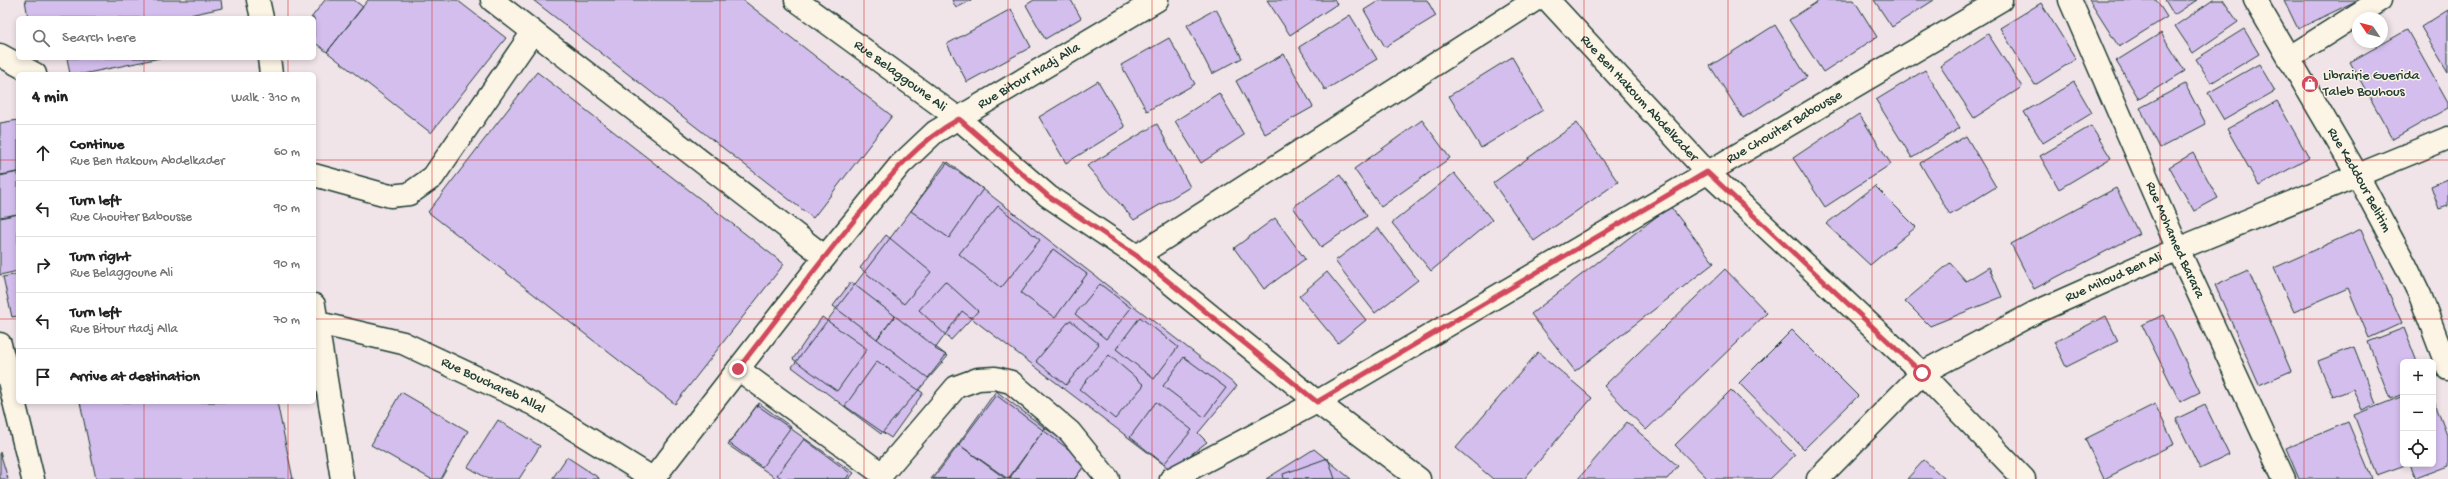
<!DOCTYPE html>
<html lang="en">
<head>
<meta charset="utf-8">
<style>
	:root { --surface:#fff; --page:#f2f2f2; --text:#222; --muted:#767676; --line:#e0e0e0 }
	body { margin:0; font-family:"Gochi Hand",sans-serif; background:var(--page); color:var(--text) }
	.controls { position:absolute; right:12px; bottom:12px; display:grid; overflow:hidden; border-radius:6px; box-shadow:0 2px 6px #0003 }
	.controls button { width:36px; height:36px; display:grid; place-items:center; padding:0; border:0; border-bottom:1px solid var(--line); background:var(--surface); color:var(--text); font:20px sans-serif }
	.compass { position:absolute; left:2352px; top:12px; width:36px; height:36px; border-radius:50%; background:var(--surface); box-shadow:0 2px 6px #0003; rotate:305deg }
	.stop { position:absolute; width:12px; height:12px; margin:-9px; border:3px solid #d1495b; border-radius:50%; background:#fff }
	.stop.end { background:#d1495b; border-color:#fff; box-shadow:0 1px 4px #0008 }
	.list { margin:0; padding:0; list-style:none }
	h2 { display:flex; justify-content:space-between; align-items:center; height:52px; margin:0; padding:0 16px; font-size:17px }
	h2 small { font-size:13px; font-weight:400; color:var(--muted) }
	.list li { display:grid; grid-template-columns:26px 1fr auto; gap:12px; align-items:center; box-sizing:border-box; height:56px; padding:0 16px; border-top:1px solid var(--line) }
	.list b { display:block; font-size:15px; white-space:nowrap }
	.list p { margin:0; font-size:13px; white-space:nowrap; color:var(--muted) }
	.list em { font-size:13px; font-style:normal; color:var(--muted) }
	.icon { flex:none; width:22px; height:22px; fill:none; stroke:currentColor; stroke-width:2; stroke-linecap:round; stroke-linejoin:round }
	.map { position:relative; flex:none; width:2448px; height:479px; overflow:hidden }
	.search { position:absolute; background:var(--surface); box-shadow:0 2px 6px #0003; left:16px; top:16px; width:300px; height:44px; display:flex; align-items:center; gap:10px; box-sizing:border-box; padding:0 14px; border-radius:6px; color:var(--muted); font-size:15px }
	.panel { position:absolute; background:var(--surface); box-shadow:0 2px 6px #0003; left:16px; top:72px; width:300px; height:332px; border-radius:6px }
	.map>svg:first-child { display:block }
</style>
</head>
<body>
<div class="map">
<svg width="2448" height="479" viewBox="0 0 2448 479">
	<rect width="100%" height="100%" fill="#f0e4e8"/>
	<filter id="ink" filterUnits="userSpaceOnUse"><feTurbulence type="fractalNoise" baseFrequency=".025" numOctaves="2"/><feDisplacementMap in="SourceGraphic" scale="8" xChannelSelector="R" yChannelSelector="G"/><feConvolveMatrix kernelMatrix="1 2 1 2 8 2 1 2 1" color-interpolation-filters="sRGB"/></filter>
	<g filter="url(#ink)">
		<path fill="#d4beee" stroke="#1f3d34" d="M25 0H221L222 8 176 18H28Z
			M325 0H354L363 7 327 52 314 42V18H311Z
			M368 0H457L506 38 431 133 327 52Z
			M533 0H743L892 116 813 218Z
			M952 0H972L956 8Z
			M1034 0H1071L1081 18 1045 39 1026 5Z
			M1267 0H1334L1337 4 1290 35Z
			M1380 0H1427L1436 16 1385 47 1364 10Z
			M1820 0H1854L1877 37 1823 72 1789 20Z
			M1874 0H1934L1892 27Z
			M2089 0H2156L2167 17 2119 47Z
			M2165 0H2197L2174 15Z
			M2213 0H2223L2238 22 2193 53 2175 26Z
			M2284 0H2358L2298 29Z
			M2041 3 2076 59 2035 85 2000 28Z
			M1011 9 1031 47 967 82 947 44Z
			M1216 9 1242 58 1212 74 1187 25Z
			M2448 10V72L2421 27Z
			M1350 15 1377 59 1325 90 1299 47Z
			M1775 25 1807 77 1743 118 1710 66Z
			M2244 29 2259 54 2211 83 2196 59Z
			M2407 30 2448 103V108L2393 139 2350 62Z
			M2161 33 2185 71 2139 99 2116 61Z
			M1988 34 2022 87 1974 118 1940 66Z
			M1169 38 1195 84 1147 111 1121 65Z
			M1284 54 1313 107 1265 134 1236 81Z
			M1512 57 1543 110 1481 148 1449 96Z
			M67 58H160L83 74H70Z
			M2259 64 2275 91 2224 120 2208 93Z
			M1925 70 1960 128 1912 158 1876 100Z
			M537 72 784 264 675 404 428 212Z
			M1098 81 1125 127 1066 163 1039 117Z
			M2074 82 2092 113 2043 143 2024 112Z
			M2185 84 2206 124 2160 148 2140 108Z
			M1219 93 1244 135 1201 163 1175 121Z
			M2277 101 2309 158 2259 186 2227 129Z
			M1859 114 1891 164 1825 207 1793 158Z
			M18 120V172L0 175V123Z
			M1422 120 1450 158 1381 207 1354 169Z
			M1577 123 1618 182 1534 241 1493 183Z
			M1157 124 1190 187 1134 220 1087 166Z
			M2091 126 2111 158 2059 189 2040 156Z
			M1966 136 1996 187 1950 215 1920 163Z
			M2193 153 2218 198 2194 211 2169 167Z
			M945 162 983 189 949 238 911 211Z
			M948 162 1237 386 1198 433 1207 442 1171 470 962 311 935 349 948 356 881 434 792 367Z
			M18 172V214L0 217V176Z
			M1454 173 1492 220 1431 271 1392 223Z
			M1340 175 1367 216 1321 247 1293 207Z
			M2448 179V206L2439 209 2431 186Z
			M1875 186 1916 227 1870 265 1826 224Z
			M2116 188 2139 234 2034 289 2011 244Z
			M998 206 1040 240 1001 288 959 254Z
			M1670 206 1714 263 1575 371 1531 314Z
			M18 214V271L0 275V218Z
			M1275 218 1305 259 1264 289 1234 248Z
			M1378 228 1418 280 1375 313 1335 261Z
			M2361 229 2402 323 2369 338 2348 288 2294 312 2274 268Z
			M886 235 931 272 904 304 860 268Z
			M1053 249 1087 274 1055 318 1021 293Z
			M1950 263 1966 281 1989 267 2002 297 1930 326 1905 301Z
			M1725 269 1767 313 1646 430 1604 386Z
			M2248 270 2291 371 2259 385 2215 285Z
			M1327 272 1366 320 1338 343 1299 296Z
			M18 274V316L12 317 3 277Z
			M945 281 978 311 951 340 919 310Z
			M851 282 895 316 877 339 833 306Z
			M1100 284 1131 308 1106 339 1075 314Z
			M2163 315 2200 392 2180 402 2142 325Z
			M895 316 946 355 928 378 877 339Z
			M2106 316 2118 341 2066 367 2054 342Z
			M822 317 867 349 837 391 793 359Z
			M1140 317 1178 347 1154 379 1116 349Z
			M1070 320 1099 344 1066 385 1036 361Z
			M2404 328 2417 362H2403V394L2390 399 2368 342Z
			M1792 330 1858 396 1804 449 1739 383Z
			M2354 347 2376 404 2362 410 2353 389 2333 397 2318 361Z
			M1538 352 1592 398 1524 479H1493L1456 448Z
			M1109 355 1144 385 1115 419 1079 389Z
			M1184 357 1226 388 1204 417 1163 386Z
			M877 361 923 393 891 438 845 406Z
			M1731 390 1795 455 1770 479H1708L1675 445Z
			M996 391 1045 428 1008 479 958 444Z
			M401 392 468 431 441 479H431L371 445Z
			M996 395 1087 463 1074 479H933Z
			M2403 396V464H2408L2377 475 2354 415Z
			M2433 398 2448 438V466L2416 478 2410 464H2433Z
			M80 402H277L293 479H96Z
			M1156 402 1192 430 1164 464 1130 437Z
			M759 403 791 427 762 467 729 443Z
			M2155 404 2174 444 2104 479 2085 439Z
			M757 405 854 473 849 479H777L728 445Z
			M2205 405 2229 455 2200 469 2176 419Z
			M498 420 540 446 519 479H488L468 467Z
			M1627 422 1678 466 1667 479H1578Z
			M2348 422 2372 479H2299L2286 448Z
			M1045 428 1089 458 1075 479H1009Z
			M804 439 850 473 846 479H783L777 475Z
			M958 444 1006 479H931Z
			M1314 449 1351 479H1266Z
			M0 452 8 479H0Z
			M567 457 599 478V479H552Z
			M1328 458 1335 479H1284L1283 474Z
			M1924 460 1945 479H1907Z"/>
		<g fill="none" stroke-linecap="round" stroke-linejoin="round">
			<defs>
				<g id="minor">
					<path d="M258 0 262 18"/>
					<path d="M492 0 825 257"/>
					<path id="s1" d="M796 0 959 119 1048 196 1137 256 1317 402 1419 479"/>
					<path id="s2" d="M1548 0 1707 172 1922 373 2024 479"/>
					<path id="s3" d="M2070 0 2178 249 2284 479"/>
					<path id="s4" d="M2255 0 2358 176 2406 266 2420 295 2448 369"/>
					<path d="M0 55 35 74"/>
					<path d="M2290 57 2380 0"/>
					<path d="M269 58 271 74"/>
					<path d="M314 175 390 196 409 194 433 177 533 32"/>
					<path d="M1137 256 1535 0"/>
					<path d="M314 305 342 479"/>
					<path id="s5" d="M318 323 403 343 533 404 654 479"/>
					<path d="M0 344 33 479"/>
					<path d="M738 369 882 474 956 387 978 379 995 378 1011 382 1070 432 1108 479"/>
					<path id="s6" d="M653 479 825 257 900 165 935 132 1157 0"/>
					<path id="s7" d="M1171 479 1317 402 2001 0"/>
					<path id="s8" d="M1818 479 1922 373 2034 313 2178 249 2448 138"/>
				</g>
			</defs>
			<use href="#minor" stroke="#1f3d34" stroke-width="25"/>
			<use href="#minor" stroke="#fcf5e5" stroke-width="22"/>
		</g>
	</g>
	<g fill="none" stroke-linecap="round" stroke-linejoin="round" filter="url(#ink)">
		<path stroke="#d1495b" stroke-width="5" d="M738 369C776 320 813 271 852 223 885 183 912 145 959 119L1048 196 1137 256 1317 402 1707 172 1922 373"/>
	</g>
	<path fill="none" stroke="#d62828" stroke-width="1" stroke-opacity="0.55" d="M144 0V18M288 0V18M432 0V479M576 0V479M720 0V479M864 0V479M1008 0V479M1152 0V479M1296 0V479M1440 0V479M1584 0V479M1728 0V479M1872 0V479M2016 0V479M2160 0V479M2304 0V479M144 58V74M288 58V74M0 160H18M314 160H2448M0 319H18M314 319H2448M144 402V479M288 402V479"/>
	<defs>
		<symbol id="shop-disc" viewBox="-11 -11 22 22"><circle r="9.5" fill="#d1495b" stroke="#fcf5e5"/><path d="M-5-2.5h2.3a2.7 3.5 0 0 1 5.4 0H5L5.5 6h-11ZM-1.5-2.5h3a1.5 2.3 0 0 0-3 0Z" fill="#fff"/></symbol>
	</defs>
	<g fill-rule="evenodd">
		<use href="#shop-disc" x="2300" y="74" width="20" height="20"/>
	</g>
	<g text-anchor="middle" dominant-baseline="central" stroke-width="3" stroke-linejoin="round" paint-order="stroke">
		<g font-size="14" fill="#1f3d34" stroke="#fcf5e5">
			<text stroke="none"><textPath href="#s1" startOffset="129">Rue Belaggoune Ali</textPath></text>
			<text stroke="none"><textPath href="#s6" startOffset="557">Rue Bitour Hadj Alla</textPath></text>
			<text stroke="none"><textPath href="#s2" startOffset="134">Rue Ben Hakoum Abdelkader</textPath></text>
			<text stroke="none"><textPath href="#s7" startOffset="707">Rue Chouiter Babousse</textPath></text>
			<text stroke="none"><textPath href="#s4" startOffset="208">Rue Keddour Belitim</textPath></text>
			<text stroke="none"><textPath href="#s3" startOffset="262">Rue Mohamed Barara</textPath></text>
			<text stroke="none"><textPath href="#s8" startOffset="363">Rue Miloud Ben Ali</textPath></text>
			<text stroke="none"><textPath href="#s5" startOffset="187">Rue Bouchareb Allal</textPath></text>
		</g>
		<g font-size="14" fill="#1f3d34" stroke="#fcf5e5" text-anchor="start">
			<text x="2323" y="76">Librairie Guerida<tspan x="2323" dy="16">Taleb Bouhous</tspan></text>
		</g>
	</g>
</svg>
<div class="controls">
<button>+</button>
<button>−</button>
<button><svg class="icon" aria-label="locate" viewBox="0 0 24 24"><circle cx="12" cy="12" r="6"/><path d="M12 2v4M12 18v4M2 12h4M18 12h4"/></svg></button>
</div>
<svg class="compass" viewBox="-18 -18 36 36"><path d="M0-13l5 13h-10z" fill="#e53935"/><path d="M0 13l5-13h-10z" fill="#767676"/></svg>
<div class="stop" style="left:1922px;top:373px"></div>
<div class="stop end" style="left:738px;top:369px"></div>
<div class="search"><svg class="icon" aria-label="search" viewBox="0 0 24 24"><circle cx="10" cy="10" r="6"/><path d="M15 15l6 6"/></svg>Search here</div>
<section class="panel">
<h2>4 min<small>Walk · 310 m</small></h2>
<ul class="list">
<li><svg class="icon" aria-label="ahead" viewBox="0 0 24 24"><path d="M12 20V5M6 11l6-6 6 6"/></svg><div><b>Continue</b><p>Rue Ben Hakoum Abdelkader</p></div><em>60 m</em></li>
<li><svg class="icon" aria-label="left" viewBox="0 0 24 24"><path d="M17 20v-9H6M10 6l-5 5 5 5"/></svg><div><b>Turn left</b><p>Rue Chouiter Babousse</p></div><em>90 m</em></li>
<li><svg class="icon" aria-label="right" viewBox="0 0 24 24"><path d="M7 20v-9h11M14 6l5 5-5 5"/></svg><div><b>Turn right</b><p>Rue Belaggoune Ali</p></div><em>90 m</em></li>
<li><svg class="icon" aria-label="left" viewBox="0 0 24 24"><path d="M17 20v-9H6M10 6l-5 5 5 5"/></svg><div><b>Turn left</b><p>Rue Bitour Hadj Alla</p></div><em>70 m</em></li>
<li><svg class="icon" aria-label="arrive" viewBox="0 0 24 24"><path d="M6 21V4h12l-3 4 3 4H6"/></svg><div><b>Arrive at destination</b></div></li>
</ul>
</section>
</div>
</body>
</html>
